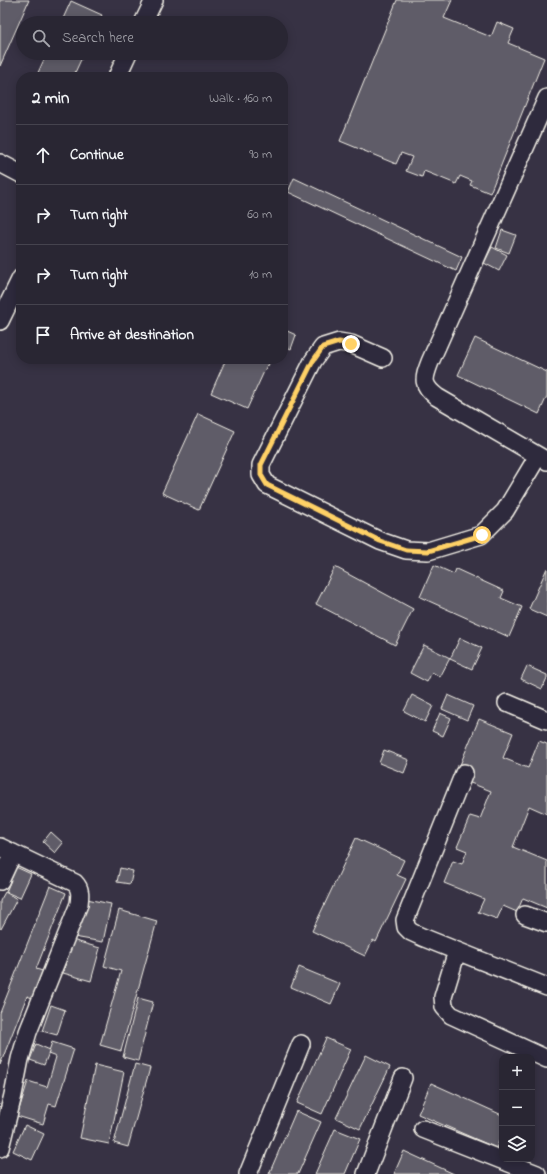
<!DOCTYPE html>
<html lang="en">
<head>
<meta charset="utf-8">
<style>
	:root { --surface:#292633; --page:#312e3b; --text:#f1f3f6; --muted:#a5a5ac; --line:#45434e }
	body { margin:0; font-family:"Indie Flower",sans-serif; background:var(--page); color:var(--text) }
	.controls { position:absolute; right:12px; bottom:12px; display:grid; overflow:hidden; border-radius:8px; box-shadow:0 2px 10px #0003 }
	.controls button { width:36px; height:36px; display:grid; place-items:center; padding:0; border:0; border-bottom:1px solid var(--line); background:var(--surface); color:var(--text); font:20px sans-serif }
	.stop { position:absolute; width:12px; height:12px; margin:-9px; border:3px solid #ffd166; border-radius:50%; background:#fff }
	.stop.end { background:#ffd166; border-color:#fff; box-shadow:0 1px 4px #0008 }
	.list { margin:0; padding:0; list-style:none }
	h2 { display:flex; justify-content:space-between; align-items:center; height:52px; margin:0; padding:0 16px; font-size:17px }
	h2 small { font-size:13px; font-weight:400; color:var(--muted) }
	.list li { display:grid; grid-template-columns:26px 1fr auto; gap:12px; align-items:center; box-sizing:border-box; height:60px; padding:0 16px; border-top:1px solid var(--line) }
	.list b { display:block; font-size:15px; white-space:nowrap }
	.list em { font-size:13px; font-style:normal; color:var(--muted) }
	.icon { flex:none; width:22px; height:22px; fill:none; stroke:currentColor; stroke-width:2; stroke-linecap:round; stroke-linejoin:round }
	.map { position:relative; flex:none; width:547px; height:1174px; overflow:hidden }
	.search { position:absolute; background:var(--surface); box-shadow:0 2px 10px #0003; left:16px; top:16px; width:272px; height:44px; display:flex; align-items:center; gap:10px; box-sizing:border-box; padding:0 14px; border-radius:22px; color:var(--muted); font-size:15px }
	.panel { position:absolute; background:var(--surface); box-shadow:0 2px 10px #0003; left:16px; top:72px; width:272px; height:292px; border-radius:16px }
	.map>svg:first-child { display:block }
</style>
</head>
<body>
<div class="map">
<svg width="547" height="1174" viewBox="0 0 547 1174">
	<rect width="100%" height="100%" fill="#373244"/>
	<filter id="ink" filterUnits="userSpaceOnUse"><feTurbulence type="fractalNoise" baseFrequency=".025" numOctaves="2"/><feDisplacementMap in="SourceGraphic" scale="8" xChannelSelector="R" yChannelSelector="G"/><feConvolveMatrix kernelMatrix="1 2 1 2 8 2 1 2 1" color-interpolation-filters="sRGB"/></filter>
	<g filter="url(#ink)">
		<path fill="#5f5c67" stroke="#f4f1e8" d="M0 0H29L0 66Z
			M397 0H452L444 18 491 37 497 22 514 29 508 43 544 58 490 193 470 185 472 181 460 176 456 184 424 171 422 177 406 171 412 157 401 153 396 164 340 141Z
			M71 1 102 15 98 23H61Z
			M47 53H84L73 77H36Z
			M294 178 462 257 456 271 288 192Z
			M502 230 516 235 509 253 496 248Z
			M492 247 507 255 499 271 484 263Z
			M285 330 296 335 291 349 283 345V335Z
			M475 338 547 372V396L539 414 458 375Z
			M226 359H271L268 366 267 365 247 409 211 393Z
			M198 414 235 431 199 510 162 493Z
			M434 565 454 574 456 569 504 591 501 598 522 607 509 637 420 597Z
			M335 567 413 609 395 645 316 604Z
			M547 568V617L529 609Z
			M460 638 482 648 472 669 450 659Z
			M424 645 450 658 440 677 432 672 427 682 410 673Z
			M527 666 547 675V678L542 689 521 679Z
			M412 695 433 706 425 722 404 711Z
			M448 695 473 706 467 720 442 709Z
			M440 713 451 718 443 736 432 731Z
			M479 719 513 733 503 758 528 768 539 741 547 744V814L529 806 513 847 547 861V908L523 898 517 912 503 906 497 919 478 912 484 899 444 883 453 861 462 864 467 851 457 847 470 816 480 819 491 791 455 777Z
			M384 750 409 760 404 773 379 763Z
			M51 832 63 843 55 853 43 842Z
			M356 838 404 860 397 875 406 879 376 942 373 940 365 956 312 931Z
			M16 867 31 874 20 898 6 892Z
			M120 868 133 871 130 884 117 882Z
			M50 886 66 893 36 969 46 972 35 999 27 996 0 1065V1013Z
			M5 892 17 899 1 929 0 928V901Z
			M82 898 111 904 103 942 74 937Z
			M119 910 157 921 121 1051 100 1045 121 971 104 966Z
			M72 940 100 948 91 981 63 973Z
			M299 967 340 984 331 1004 291 987Z
			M138 998 153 1002 138 1061 123 1057Z
			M51 1005 65 1010 57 1035 42 1031Z
			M326 1038 351 1049 322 1114 297 1103Z
			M52 1042 74 1049 56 1106 49 1104 43 1124 17 1116 28 1081 47 1087 56 1057 48 1054Z
			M36 1044 50 1050 44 1065 30 1060Z
			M366 1055 390 1067 360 1129 336 1118Z
			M135 1064 150 1068 128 1147 114 1143Z
			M95 1065 124 1072 109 1144 80 1138Z
			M431 1083 502 1115V1135L496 1148 418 1114Z
			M296 1111 321 1122 298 1174H269Z
			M25 1125 44 1134 32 1160 13 1151Z
			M335 1129 360 1139 345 1174H315Z
			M404 1151 454 1174H394Z"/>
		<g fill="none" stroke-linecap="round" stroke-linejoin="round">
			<defs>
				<path id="minor" d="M143 23 154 0
					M117 77 128 53
					M547 98 430 362C423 380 422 385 437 397L547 461
					M0 163 21 174
					M0 321 21 278
					M383 358 351 344 339 342 323 347 313 361 261 465V475L267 485 380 541 406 550 428 551 481 535 505 511 538 456
					M507 703 547 720
					M464 773 405 920 406 927 411 932 422 937 547 987
					M0 847 75 883C81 889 80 896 79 904L28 1032 20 1059 13 1095 0 1148
					M0 881 13 853
					M525 915 547 923
					M457 951 443 997 444 1007 451 1015 547 1059
					M423 1129 537 1174
					M248 1174 301 1044
					M366 1174 403 1078"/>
			</defs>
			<use href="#minor" stroke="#f4f1e8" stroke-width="20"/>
			<use href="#minor" stroke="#2f2a3d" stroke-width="17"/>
		</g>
	</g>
	<g fill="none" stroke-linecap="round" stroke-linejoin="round" filter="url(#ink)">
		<path stroke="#ffd166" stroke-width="5" d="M351 344 339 342 323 347 313 361 261 465V475L267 485 380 541 406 550 428 551 482 535"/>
	</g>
</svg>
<div class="controls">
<button>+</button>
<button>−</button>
<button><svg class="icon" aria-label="layers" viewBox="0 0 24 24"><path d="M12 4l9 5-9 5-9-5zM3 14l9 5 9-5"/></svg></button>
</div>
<div class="stop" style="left:482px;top:535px"></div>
<div class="stop end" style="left:351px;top:344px"></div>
<div class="search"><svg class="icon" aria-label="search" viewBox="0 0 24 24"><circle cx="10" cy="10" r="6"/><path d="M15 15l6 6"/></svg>Search here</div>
<section class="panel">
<h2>2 min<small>Walk · 160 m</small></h2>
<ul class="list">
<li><svg class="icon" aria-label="ahead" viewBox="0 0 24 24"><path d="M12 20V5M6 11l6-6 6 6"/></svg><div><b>Continue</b></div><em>90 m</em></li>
<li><svg class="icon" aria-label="right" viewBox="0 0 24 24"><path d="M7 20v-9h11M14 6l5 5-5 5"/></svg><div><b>Turn right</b></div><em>60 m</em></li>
<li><svg class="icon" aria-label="right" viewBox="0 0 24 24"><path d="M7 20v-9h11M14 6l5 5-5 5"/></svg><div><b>Turn right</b></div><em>10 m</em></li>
<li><svg class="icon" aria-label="arrive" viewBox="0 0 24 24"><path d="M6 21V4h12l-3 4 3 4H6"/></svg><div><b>Arrive at destination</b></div></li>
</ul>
</section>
</div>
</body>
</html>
